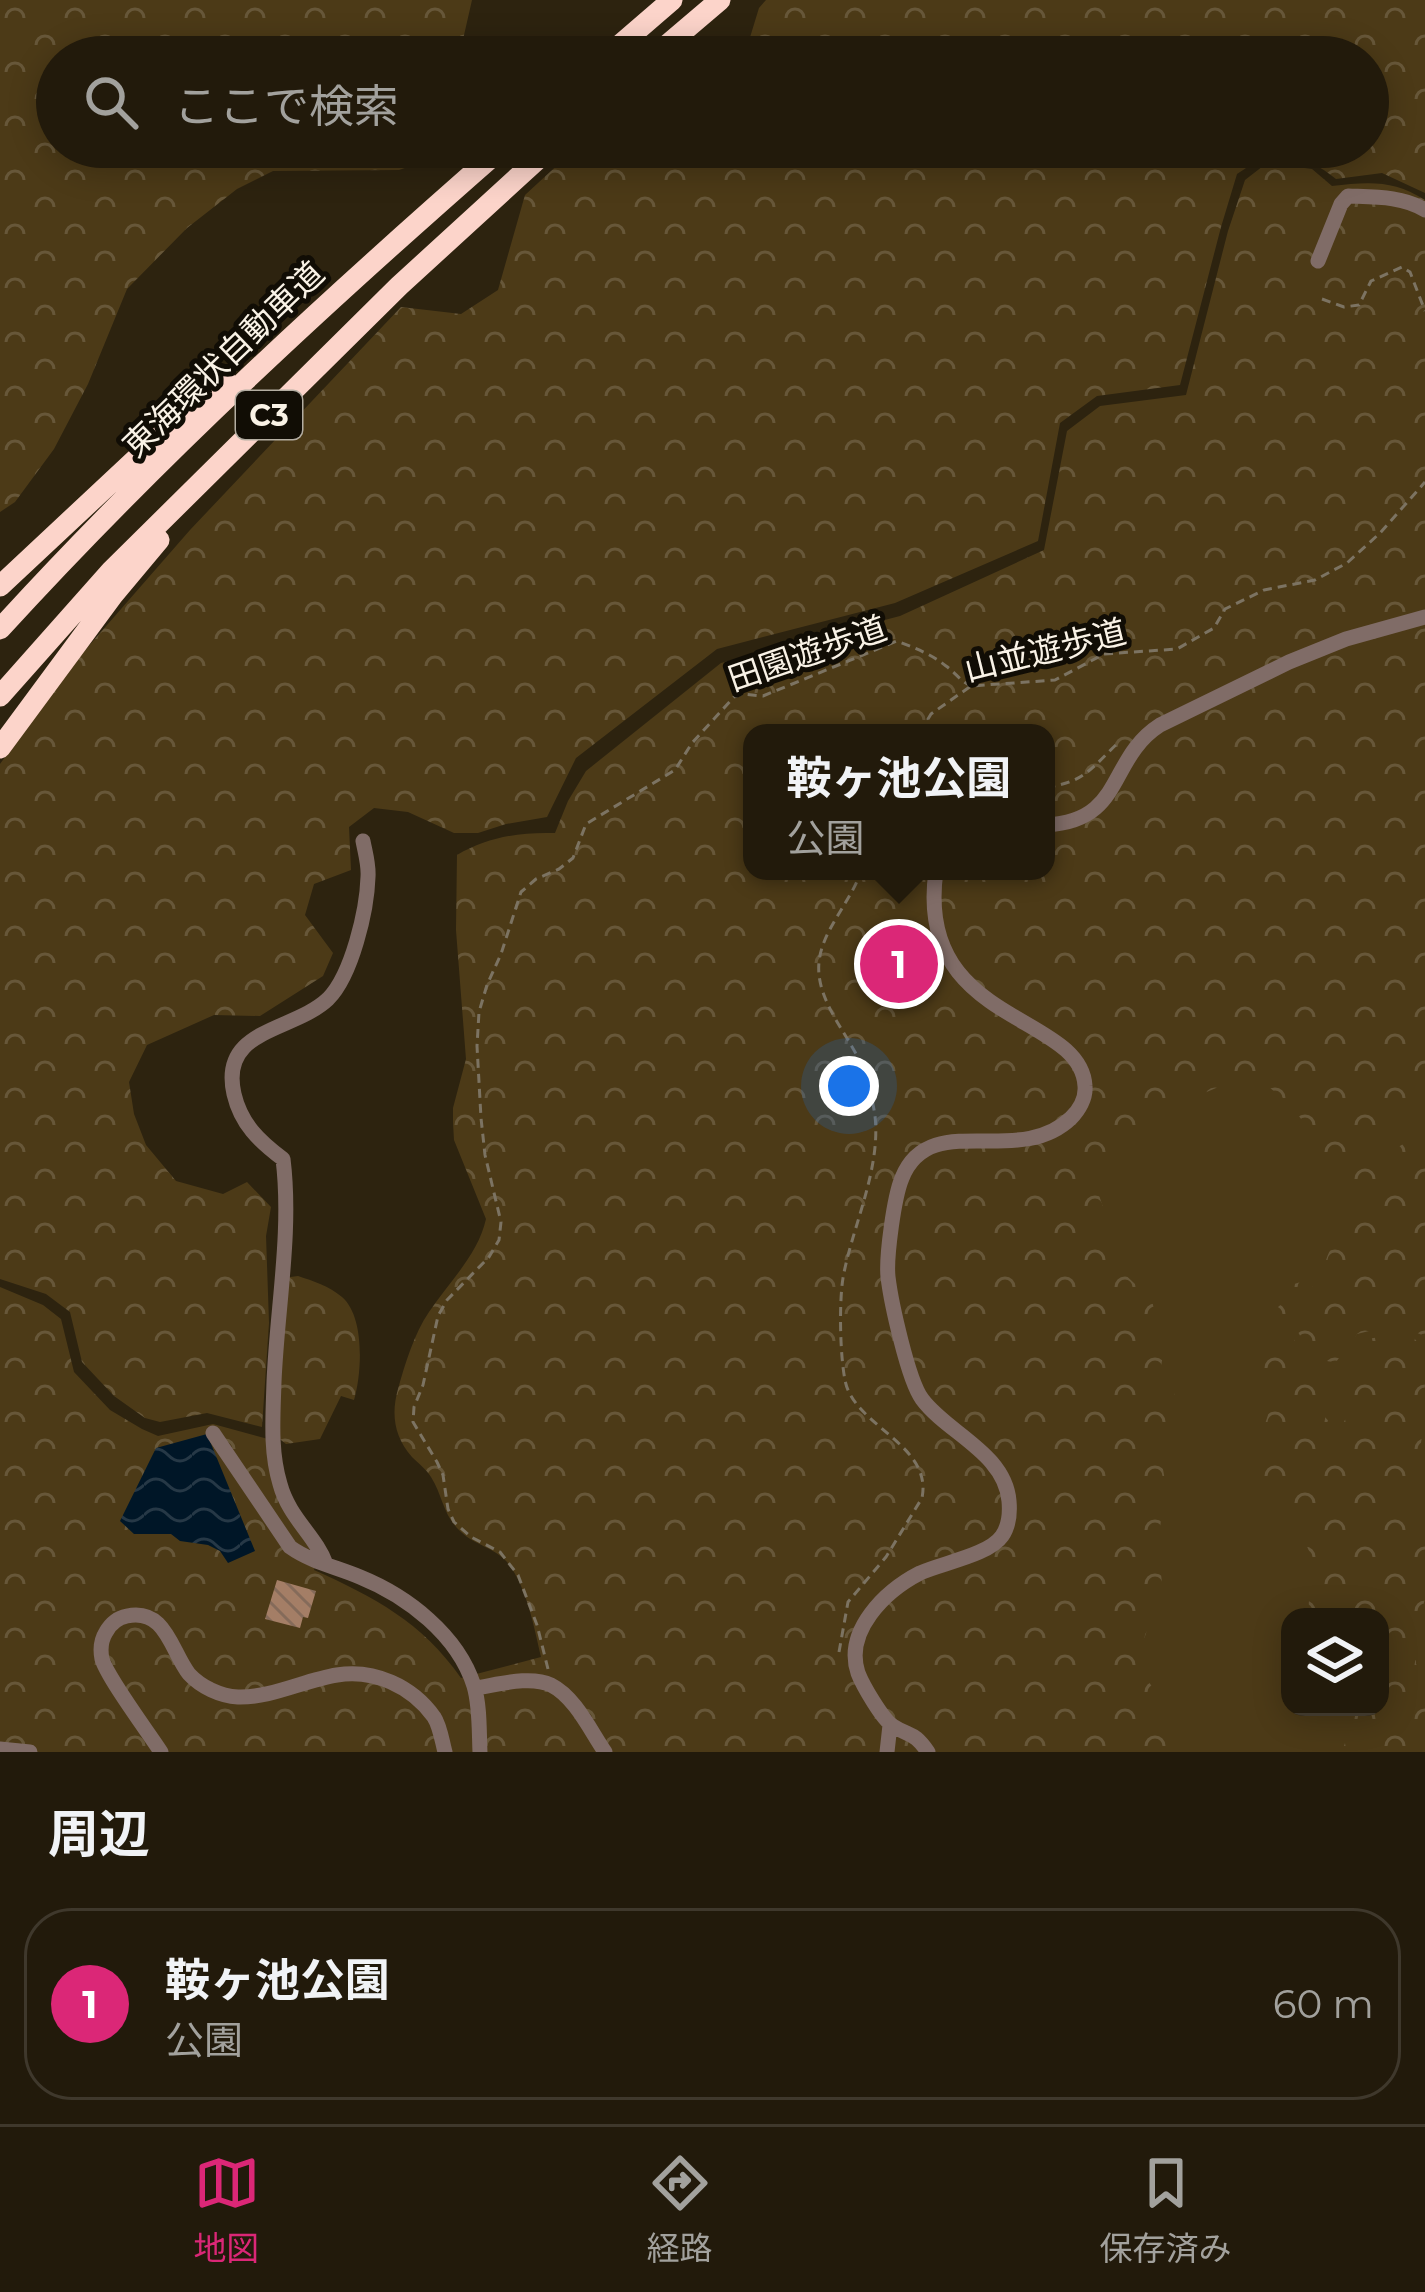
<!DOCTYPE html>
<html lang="ja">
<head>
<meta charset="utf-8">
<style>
	:root { --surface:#221a0b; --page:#2a2314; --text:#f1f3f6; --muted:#a2a19d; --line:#3f382c; --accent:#db2777 }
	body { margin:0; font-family:Montserrat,"Noto Sans JP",sans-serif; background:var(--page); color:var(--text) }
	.controls { position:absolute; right:36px; bottom:36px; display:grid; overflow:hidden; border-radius:24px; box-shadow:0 6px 30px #0003 }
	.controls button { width:108px; height:108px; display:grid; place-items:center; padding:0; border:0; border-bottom:3px solid var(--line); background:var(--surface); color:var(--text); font:60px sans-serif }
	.you { position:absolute; left:849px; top:1086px; width:42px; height:42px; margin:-30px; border:9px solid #fff; border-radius:50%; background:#1a73e8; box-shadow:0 0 0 18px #1a73e833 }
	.badge { display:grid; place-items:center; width:78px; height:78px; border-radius:50%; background:var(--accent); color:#fff; font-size:39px; font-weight:700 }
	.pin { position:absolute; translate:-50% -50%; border:6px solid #fff; box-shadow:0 3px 12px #0006 }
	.popup { position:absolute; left:743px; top:724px; width:312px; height:156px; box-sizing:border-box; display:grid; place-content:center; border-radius:24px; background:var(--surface); filter:drop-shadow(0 3px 9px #0005); font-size:39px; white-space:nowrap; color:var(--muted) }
	.popup b { font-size:45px; color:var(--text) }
	.popup::after { content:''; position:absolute; left:50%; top:100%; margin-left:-24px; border:24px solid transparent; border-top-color:var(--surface) }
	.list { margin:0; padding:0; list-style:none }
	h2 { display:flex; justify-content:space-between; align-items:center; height:156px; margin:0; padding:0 48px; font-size:51px }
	h2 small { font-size:39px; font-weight:400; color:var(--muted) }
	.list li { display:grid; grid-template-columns:78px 1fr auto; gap:36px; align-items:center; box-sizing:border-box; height:192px; margin:0 24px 24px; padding:0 24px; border:3px solid var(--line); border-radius:48px }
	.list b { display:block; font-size:45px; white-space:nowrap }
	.list p { margin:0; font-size:39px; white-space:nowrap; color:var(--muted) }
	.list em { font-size:39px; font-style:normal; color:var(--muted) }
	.icon { flex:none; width:66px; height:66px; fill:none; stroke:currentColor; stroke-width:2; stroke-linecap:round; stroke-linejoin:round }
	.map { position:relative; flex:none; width:1425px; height:1752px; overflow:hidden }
	.search { position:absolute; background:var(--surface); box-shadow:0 6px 30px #0003; left:36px; right:36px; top:36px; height:132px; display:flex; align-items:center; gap:30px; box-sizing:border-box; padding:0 42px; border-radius:66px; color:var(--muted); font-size:45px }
	.sheet { height:372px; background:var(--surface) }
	nav { display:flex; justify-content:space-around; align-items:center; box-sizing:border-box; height:168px; border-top:3px solid var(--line); background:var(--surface); font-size:33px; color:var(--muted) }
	nav a { display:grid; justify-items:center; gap:6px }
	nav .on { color:var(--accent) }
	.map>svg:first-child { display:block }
</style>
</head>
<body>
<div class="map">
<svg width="1425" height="1752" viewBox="0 0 1425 1752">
	<defs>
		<pattern id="forest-crowns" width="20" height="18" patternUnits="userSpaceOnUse" patternTransform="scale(3)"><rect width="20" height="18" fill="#4c3a17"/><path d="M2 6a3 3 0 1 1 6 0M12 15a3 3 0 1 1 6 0" fill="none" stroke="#675739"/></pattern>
		<pattern id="water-waves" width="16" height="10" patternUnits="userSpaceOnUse" patternTransform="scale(3)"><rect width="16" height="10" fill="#001627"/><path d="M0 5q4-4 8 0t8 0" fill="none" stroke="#263846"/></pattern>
		<pattern id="building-back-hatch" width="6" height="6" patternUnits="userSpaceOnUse" patternTransform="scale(3)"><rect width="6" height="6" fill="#a47e66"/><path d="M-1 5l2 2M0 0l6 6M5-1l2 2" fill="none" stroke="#856b5a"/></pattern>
	</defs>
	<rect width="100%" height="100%" fill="#2d230f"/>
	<path fill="#4c3a17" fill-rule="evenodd" d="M1425 886V1752H1142L1021 1197ZM1290 1617H1380V1707H1290Z"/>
	<path fill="url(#forest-crowns)" fill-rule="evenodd" d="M0 0H472L459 57H57V147H443L436 157 399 170 273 171 237 189 187 228 127 289 88 384 54 449 15 502 0 512Z
		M766 0H1425V193L1382 173 1336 179C1317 163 1289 149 1263 158 1254 162 1245 169 1237 174L1221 227 1180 385 1097 396 1060 423 1038 541 895 603 717 649 576 758 547 817 506 824 478 833H454L408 812 374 808 349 827 351 870 314 884 305 915 333 953 323 976 260 1016 214 1015 147 1045 129 1082 134 1114 146 1145 176 1181 223 1194 247 1182 271 1207 266 1236 269 1323 262 1427 207 1413 160 1422 145 1418 114 1396 82 1362 70 1312 46 1294 0 1279V764L73 664 190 530 401 307 461 314 498 290 525 195 577 147H1368V57H744L759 8Z
		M1267 163 1312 169 1332 186C1367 182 1393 179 1425 200V1100C1417 1128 1357 1157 1332 1173L1317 1168 1305 1124 1288 1102 1261 1081 1244 1076 1195 1097 1141 1115 1117 1161 1104 1176 1098 1192 1111 1232 1117 1267 1152 1300 1163 1354 1161 1367 1172 1383 1178 1411 1166 1431 1161 1457 1165 1481 1158 1548 1162 1583 1139 1655 1141 1670 1195 1752H0V1287L43 1305 61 1319 74 1372 110 1410 142 1429 158 1436 213 1424 268 1439 274 1478 318 1554 314 1570C374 1597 422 1622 461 1678L541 1657C534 1627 527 1587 507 1562 495 1548 475 1545 461 1532 443 1516 443 1496 431 1477 426 1469 418 1463 412 1457 394 1437 391 1414 398 1389 405 1364 414 1334 429 1312 449 1282 478 1255 486 1219L454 1140 453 1122V1108L466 1059 456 930 457 855C488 837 520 832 555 833L568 801 586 771 721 663 900 616 1044 550 1067 431 1100 406 1186 395 1228 231 1245 180ZM752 733H1046V871H752Z
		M1425 1131V1339L1422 1335C1399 1325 1362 1313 1342 1298 1303 1266 1340 1232 1369 1213L1348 1177Z
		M298 1276C313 1281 329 1286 342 1297 365 1317 362 1373 354 1400L341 1396 320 1439 286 1444 277 1437 283 1278Z
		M1304 1281C1339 1307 1375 1322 1414 1338L1419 1344 1415 1347 1377 1329 1357 1334 1336 1362C1313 1362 1306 1345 1295 1327L1289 1329C1293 1338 1298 1347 1304 1355 1309 1360 1315 1364 1318 1370 1329 1392 1308 1405 1333 1425L1344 1422C1358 1396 1347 1364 1361 1340L1380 1337 1425 1357C1425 1385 1425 1423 1420 1449 1413 1464 1405 1478 1400 1495L1425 1531V1598L1416 1637V1664L1425 1677V1752H1342L1351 1725 1347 1707H1380V1617H1308L1309 1600 1304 1578 1309 1551 1302 1535 1267 1491 1256 1462 1259 1442 1269 1412 1261 1390 1257 1336 1266 1317 1290 1297 1291 1285Z"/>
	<path fill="url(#water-waves)" d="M207 1434 255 1551 228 1563 220 1551 208 1545 180 1541 171 1534H134L120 1521 156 1448Z"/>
	<path fill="url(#building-back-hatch)" d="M277 1580 316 1591 308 1618 303 1617 300 1628 265 1619Z"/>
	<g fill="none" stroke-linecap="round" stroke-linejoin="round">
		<path stroke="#7c7362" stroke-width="3" stroke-dasharray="9 6" stroke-linecap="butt" d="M1322 299 1344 307 1359 305 1371 281 1402 267 1410 272 1425 311
			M935 733 928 719 931 714 971 686 1055 680 1104 654 1177 649 1214 628 1225 609 1264 590 1315 580 1347 563 1380 533 1425 482
			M1046 787C1085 783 1093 766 1120 741
			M839 1652 848 1602 886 1557 922 1498C933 1444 853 1426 845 1380 840 1355 839 1303 843 1278 852 1227 881 1170 875 1116 873 1102 869 1085 864 1071 851 1036 815 1002 819 962 822 930 851 902 861 871
			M548 1669 537 1625 518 1575 500 1552 471 1537 454 1522 448 1509 443 1475 437 1462 413 1422 414 1407 423 1385 438 1316 447 1300 489 1257 499 1240 501 1222 485 1155 481 1118 477 1046 479 1012 487 985 501 954 521 892 536 879 559 869 573 858 586 824 675 770 692 743 734 697 742 694 763 696 897 641C915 648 931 654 946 666 956 673 960 681 971 686"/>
		<path stroke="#806c67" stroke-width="15" d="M1318 261 1341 204 1348 196C1374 197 1403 196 1425 210
			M1046 825C1125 821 1107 759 1160 725L1289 662 1346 639 1425 617
			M213 1433 290 1547C311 1562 336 1567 360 1577 407 1596 458 1635 474 1686 480 1706 479 1731 480 1752
			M326 1564C316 1536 289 1518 280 1484 270 1451 273 1417 274 1382 277 1309 292 1231 283 1159 259 1141 241 1124 234 1094 219 1028 293 1032 328 999 352 975 367 910 368 877 369 865 365 852 363 841
			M475 1688C497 1685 530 1675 551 1685 575 1697 590 1730 605 1752
			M0 1749 30 1752
			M161 1752C148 1732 107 1677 102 1659 100 1649 101 1640 106 1632 111 1623 117 1618 127 1616 166 1608 171 1651 189 1674 201 1687 220 1696 238 1697 271 1698 305 1680 337 1675 374 1669 412 1686 434 1717 440 1726 442 1741 445 1752
			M887 1752 890 1725
			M928 1752C913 1731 912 1738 893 1726 883 1720 863 1686 858 1673 844 1631 885 1591 920 1573 942 1563 989 1555 1002 1536 1009 1526 1010 1512 1009 1501 1005 1453 947 1433 922 1399 908 1380 891 1302 888 1277 886 1257 894 1197 902 1178 930 1108 1018 1169 1071 1118 1079 1110 1086 1098 1085 1086 1081 1012 914 1025 936 871"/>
		<path stroke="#fcd4ca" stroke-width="21" d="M606 57 672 0
			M653 57 720 0
			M0 586 167 430 226 381
			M0 629C157 457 328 300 503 147
			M0 696 111 571 399 286 551 147
			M0 748 113 595 159 540"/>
	</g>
	<g text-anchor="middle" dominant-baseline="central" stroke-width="10" stroke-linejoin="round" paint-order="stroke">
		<rect fill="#110d05" stroke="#b3ada2" stroke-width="3" x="236" y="391" width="66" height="48" rx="9"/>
		<g font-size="30" font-weight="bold" fill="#f9f2e6">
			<text x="269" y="415">C3</text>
		</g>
		<g font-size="33" fill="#f9f2e6" stroke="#110d05">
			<text transform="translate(223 359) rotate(-44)">東海環状自動車道</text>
			<text transform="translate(1045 650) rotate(-14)">山並遊歩道</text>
			<text transform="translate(807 653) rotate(-19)">田園遊歩道</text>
		</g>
	</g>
</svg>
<div class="controls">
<button><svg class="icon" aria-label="layers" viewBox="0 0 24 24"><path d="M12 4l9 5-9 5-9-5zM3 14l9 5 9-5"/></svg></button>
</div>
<div class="you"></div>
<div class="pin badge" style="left:899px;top:964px">1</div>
<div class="popup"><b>鞍ヶ池公園</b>公園</div>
<div class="search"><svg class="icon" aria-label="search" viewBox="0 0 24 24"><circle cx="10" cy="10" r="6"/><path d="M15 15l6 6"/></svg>ここで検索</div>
</div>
<section class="sheet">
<h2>周辺<small></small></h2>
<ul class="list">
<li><span class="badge">1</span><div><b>鞍ヶ池公園</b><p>公園</p></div><em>60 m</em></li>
</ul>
</section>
<nav>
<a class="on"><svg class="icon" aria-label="map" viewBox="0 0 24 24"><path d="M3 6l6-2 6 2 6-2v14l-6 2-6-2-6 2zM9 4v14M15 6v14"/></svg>地図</a>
<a><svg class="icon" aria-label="directions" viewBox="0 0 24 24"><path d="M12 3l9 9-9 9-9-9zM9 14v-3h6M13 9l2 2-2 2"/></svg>経路</a>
<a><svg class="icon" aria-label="saved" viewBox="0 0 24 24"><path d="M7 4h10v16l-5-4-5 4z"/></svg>保存済み</a>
</nav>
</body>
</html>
